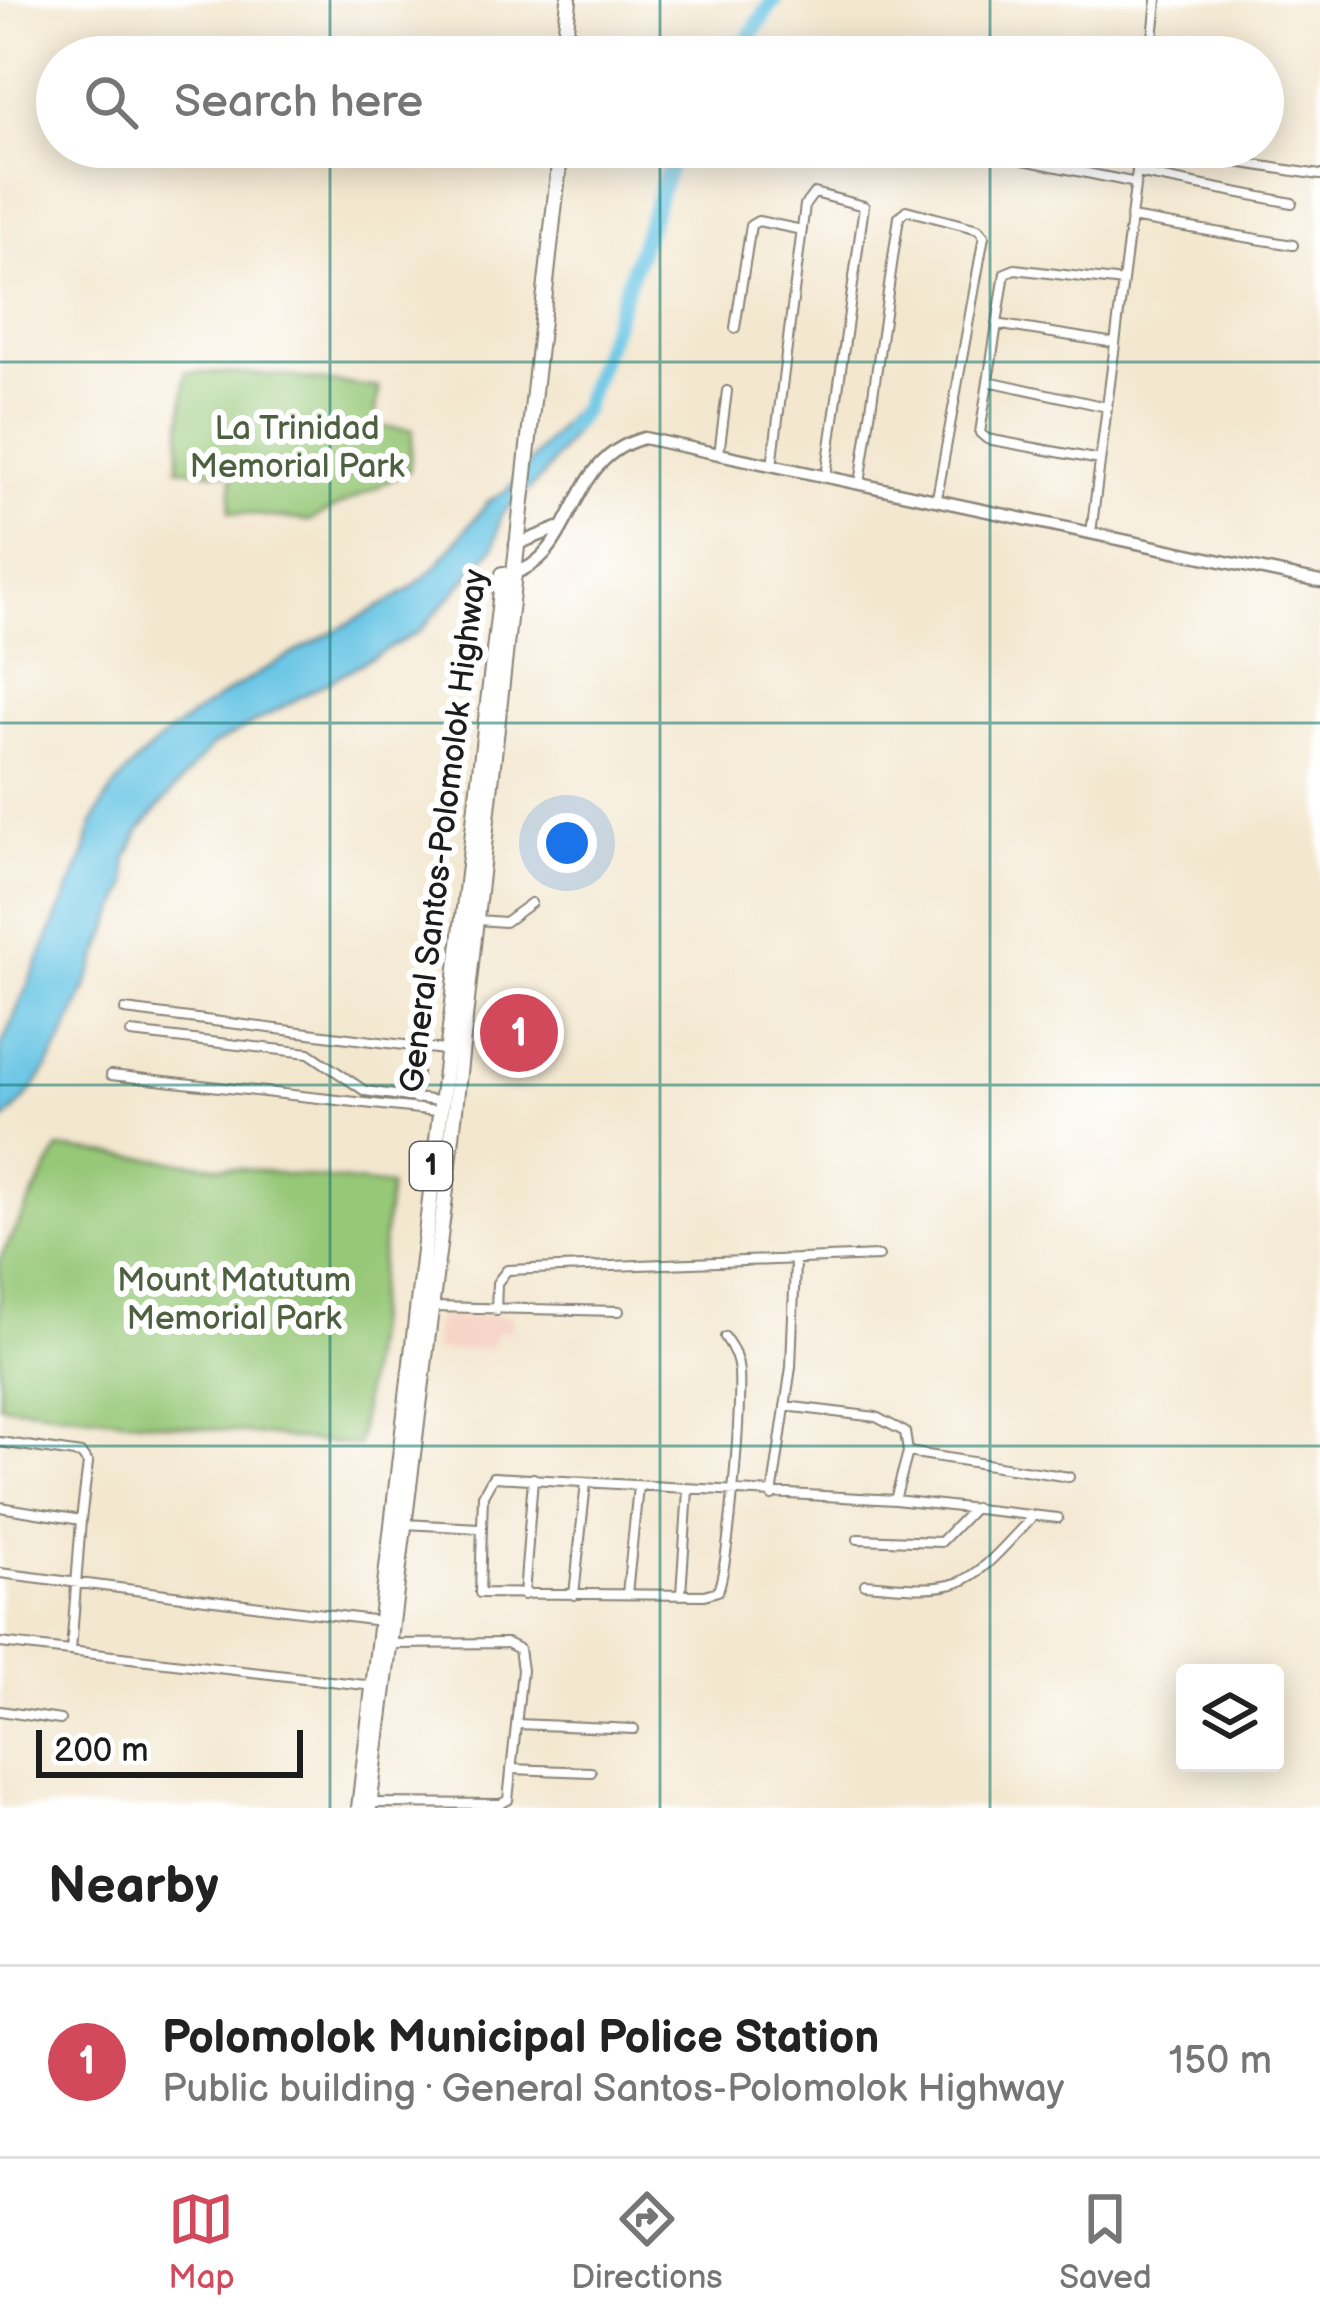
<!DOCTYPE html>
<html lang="en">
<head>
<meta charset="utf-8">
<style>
	:root { --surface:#fff; --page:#f2f2f2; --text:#222; --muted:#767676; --line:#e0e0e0; --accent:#d1495b }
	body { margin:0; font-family:"Balsamiq Sans",sans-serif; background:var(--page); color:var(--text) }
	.controls { position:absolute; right:36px; bottom:36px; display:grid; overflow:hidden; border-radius:12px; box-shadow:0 6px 30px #0003 }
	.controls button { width:108px; height:108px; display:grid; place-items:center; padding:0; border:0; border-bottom:3px solid var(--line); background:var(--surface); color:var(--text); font:60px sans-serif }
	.scale { position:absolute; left:36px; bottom:30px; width:267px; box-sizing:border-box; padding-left:12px; border:6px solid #1c1c1c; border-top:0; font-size:33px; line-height:42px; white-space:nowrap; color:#1c1c1c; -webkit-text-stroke:9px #fff; paint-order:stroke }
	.you { position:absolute; left:567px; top:843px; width:42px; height:42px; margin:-30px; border:9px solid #fff; border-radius:50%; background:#1a73e8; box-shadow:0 0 0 18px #1a73e833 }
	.badge { display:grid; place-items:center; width:78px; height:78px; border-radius:50%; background:var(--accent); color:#fff; font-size:39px; font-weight:700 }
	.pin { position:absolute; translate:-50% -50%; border:6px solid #fff; box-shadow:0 3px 12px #0006 }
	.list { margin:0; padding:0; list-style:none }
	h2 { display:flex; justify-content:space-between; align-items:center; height:156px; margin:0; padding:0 48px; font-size:51px }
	h2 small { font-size:39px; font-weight:400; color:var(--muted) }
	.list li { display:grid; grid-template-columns:78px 1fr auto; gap:36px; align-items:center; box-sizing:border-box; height:192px; padding:0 48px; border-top:3px solid var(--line) }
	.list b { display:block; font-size:45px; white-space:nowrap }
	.list p { margin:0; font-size:39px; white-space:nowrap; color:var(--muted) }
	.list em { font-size:39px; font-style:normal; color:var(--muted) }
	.icon { flex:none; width:66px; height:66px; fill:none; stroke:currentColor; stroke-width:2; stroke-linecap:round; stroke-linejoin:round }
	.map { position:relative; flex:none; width:1320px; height:1808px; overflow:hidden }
	.search { position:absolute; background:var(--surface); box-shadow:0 6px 30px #0003; left:36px; right:36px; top:36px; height:132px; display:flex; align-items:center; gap:30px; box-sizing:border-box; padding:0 42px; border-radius:66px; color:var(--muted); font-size:45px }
	.sheet { height:348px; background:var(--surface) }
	nav { display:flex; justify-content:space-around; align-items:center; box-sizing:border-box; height:168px; border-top:3px solid var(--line); background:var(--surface); font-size:33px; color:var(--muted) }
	nav a { display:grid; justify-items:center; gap:6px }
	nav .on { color:var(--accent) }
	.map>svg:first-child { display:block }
</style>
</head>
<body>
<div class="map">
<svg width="1320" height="1808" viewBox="0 0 1320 1808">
	<rect width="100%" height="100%" fill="#fff"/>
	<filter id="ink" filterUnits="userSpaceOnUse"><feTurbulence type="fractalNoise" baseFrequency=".00833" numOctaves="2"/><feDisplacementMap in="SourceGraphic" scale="24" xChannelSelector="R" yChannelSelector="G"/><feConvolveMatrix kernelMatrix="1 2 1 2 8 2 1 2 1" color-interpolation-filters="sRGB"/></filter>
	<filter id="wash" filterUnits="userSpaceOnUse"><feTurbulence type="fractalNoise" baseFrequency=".004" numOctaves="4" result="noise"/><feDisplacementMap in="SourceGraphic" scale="48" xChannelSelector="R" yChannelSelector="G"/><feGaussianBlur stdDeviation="2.7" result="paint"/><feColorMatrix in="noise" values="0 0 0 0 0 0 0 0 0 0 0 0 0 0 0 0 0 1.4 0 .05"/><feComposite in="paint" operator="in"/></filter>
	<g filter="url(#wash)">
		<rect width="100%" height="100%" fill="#f3e7cf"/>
		<path fill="#f6d2c3" d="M513 1315 512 1330 494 1333 491 1349 433 1351 437 1316Z"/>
		<path fill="#97c878" stroke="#5a724a" stroke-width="3" d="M186 372 277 375 379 388 374 426 413 430 409 471 309 521 230 512 232 474 178 468Z
			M59 1148 390 1186 358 1446 0 1405V1258Z"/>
		<path fill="#66c4e4" stroke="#417080" stroke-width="3" d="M573 410 582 411V421L542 477 501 515 494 547 420 631 212 746 140 829 126 861 128 886C89 965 68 1068 0 1124V1049L86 851C101 734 318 646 410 589L435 568 489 501 507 490Z"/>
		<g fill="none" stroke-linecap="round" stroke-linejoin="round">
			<path stroke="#66c4e4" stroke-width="16" d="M736 57 774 0
				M569 427 582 411 676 147"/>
		</g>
	</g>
	<g filter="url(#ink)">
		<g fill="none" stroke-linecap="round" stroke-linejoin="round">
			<defs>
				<path id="street" d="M1151 57 1157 0
					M959 147 1136 183
					M1140 147 1320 175
					M1137 173 1292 203
					M1131 218 1293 245
					M996 324 1115 343
					M735 328 751 225 758 221 802 230
					M988 381 1107 407
					M719 454 727 391
					M1100 460 987 439 980 433 1005 273 1015 269 1123 282
					M772 466 805 205 814 193 864 206 826 476
					M860 484 899 217 906 210 978 229 984 236 937 498
					M1091 533 1140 147
					M478 920 505 922 531 903
					M125 1010 444 1050
					M131 1033 309 1053 365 1091 438 1101
					M111 1075 437 1111
					M415 1099 419 1047
					M431 1307 619 1311
					M496 1311 497 1283 507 1270 879 1256
					M725 1337C733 1348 738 1359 739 1372 741 1409 730 1559 718 1591L704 1595 480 1593 483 1495 493 1477 895 1500 1058 1518
					M785 1406 876 1417 905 1432 908 1452
					M0 1442 81 1454 88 1463 81 1520
					M772 1496 791 1367 795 1263
					M895 1500 908 1452 1069 1477
					M0 1507 81 1520 71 1651
					M405 1524 479 1528
					M858 1539 941 1542 974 1508
					M0 1573 380 1621
					M865 1584C967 1593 964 1590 1033 1516
					M627 1594 638 1487
					M681 1594 688 1490
					M524 1595 533 1478
					M574 1595 586 1483
					M0 1643 374 1686
					M0 1711 60 1720
					M517 1724 634 1729
					M511 1769 591 1772
					M371 1803 500 1804 508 1800 522 1670 519 1649 507 1643 390 1644"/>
				<path id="secondary" d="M515 545 558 528
					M512 574C579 555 564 459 644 438L1320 582"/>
				<path id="highway" d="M563 57 569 0
					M359 1808 503 574
					M369 1808 448 1173 561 147"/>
			</defs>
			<use href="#street" stroke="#888276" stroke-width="12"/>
			<use href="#secondary" stroke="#888276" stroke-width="15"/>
			<use href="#highway" stroke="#888276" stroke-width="18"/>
			<use href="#street" stroke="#fff" stroke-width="8"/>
			<use href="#secondary" stroke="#fff" stroke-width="10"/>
			<use href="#highway" stroke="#fff" stroke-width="14"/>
		</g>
	</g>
	<path fill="none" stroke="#0f766e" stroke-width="3" stroke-opacity="0.55" d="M330 0V57M660 0V57M990 0V57M330 147V1808M660 147V1808M990 147V1808M0 362H1320M0 723H1320M0 1085H1320M0 1446H1320"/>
	<g text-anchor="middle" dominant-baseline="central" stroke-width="12" stroke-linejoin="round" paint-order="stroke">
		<rect fill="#fff" stroke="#606060" stroke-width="3" x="410" y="1142" width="42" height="48" rx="9"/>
		<g font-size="30" font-weight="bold" fill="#1c1c1c">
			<text x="431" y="1166">1</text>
		</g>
		<g font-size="33" fill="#4d6141" stroke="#fff">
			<text x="297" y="429">La Trinidad<tspan x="297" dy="38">Memorial Park</tspan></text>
			<text x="234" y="1281">Mount Matutum<tspan x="234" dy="38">Memorial Park</tspan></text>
		</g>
		<g font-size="33" fill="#1c1c1c" stroke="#fff">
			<text transform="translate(444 831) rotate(-83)">General Santos-Polomolok Highway</text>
		</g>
	</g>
</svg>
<div class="controls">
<button><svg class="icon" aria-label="layers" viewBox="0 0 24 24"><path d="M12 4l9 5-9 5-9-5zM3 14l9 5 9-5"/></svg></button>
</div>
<div class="scale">200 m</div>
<div class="you"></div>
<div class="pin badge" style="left:519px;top:1033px">1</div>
<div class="search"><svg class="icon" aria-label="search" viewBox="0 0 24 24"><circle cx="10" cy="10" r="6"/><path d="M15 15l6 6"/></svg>Search here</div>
</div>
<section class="sheet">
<h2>Nearby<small></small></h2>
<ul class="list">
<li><span class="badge">1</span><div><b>Polomolok Municipal Police Station</b><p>Public building · General Santos-Polomolok Highway</p></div><em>150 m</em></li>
</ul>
</section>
<nav>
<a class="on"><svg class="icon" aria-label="map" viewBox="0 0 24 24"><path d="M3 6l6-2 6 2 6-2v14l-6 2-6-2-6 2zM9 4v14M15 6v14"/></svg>Map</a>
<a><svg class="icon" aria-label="directions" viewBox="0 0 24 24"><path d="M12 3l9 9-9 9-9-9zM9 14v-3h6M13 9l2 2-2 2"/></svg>Directions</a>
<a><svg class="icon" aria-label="saved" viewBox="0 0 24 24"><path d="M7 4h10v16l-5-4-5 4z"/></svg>Saved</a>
</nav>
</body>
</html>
